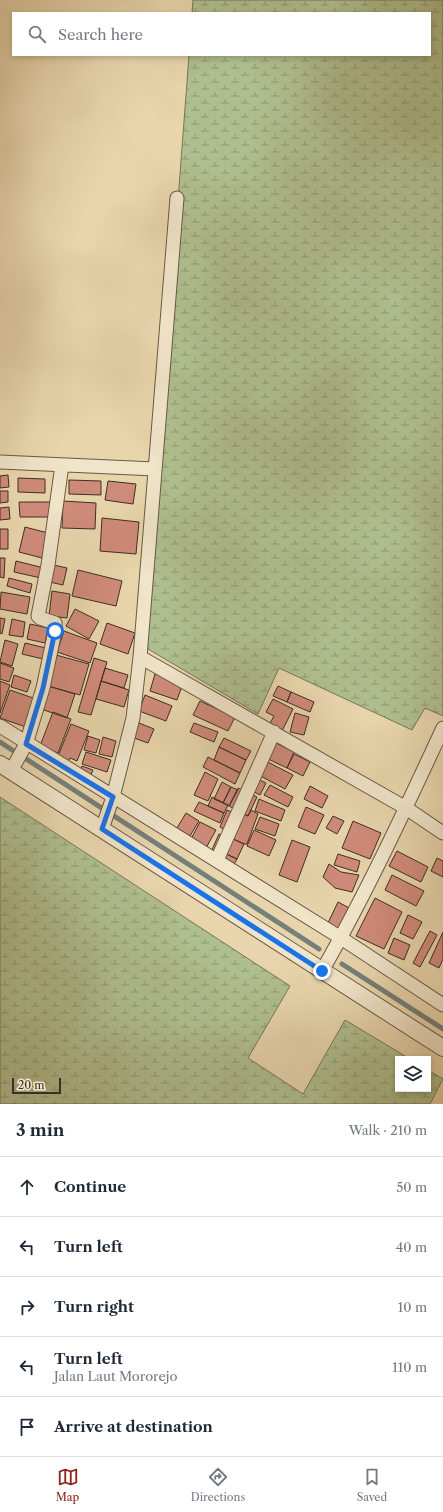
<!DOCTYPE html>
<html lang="en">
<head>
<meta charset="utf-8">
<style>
	:root { --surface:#fff; --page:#f2f2f3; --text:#1f2937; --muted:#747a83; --line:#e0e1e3; --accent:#8f2418 }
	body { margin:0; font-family:"Libre Caslon Text",serif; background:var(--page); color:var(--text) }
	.controls { position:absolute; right:12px; bottom:12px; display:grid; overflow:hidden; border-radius:0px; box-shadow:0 2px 6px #0003 }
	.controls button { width:36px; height:36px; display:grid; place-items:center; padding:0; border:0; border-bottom:1px solid var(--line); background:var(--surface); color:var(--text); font:20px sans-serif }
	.scale { position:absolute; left:12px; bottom:10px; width:49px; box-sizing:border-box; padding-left:4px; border:2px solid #3f2e25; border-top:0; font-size:11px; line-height:14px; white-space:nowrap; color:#3f2e25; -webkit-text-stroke:3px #f0e4c9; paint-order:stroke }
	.stop { position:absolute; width:12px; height:12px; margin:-9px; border:3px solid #1a73e8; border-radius:50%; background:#fff }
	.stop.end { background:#1a73e8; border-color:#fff; box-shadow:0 1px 4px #0008 }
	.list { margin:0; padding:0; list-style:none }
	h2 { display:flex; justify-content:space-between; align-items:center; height:52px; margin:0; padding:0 16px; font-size:17px }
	h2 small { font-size:13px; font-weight:400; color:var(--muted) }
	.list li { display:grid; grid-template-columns:26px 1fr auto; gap:12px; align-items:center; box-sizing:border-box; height:60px; padding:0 16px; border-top:1px solid var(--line) }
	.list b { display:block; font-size:15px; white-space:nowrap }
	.list p { margin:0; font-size:13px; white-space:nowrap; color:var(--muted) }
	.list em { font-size:13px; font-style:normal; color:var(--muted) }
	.icon { flex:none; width:22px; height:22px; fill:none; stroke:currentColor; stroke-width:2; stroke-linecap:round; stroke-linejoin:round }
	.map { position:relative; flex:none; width:443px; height:1104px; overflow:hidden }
	.search { position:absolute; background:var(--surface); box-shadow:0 2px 6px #0003; left:12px; right:12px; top:12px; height:44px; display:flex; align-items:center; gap:10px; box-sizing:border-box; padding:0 14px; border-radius:0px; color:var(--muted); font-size:15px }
	.sheet { height:352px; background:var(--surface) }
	nav { display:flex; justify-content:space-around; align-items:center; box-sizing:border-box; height:56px; border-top:1px solid var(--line); background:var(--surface); font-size:11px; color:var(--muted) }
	nav a { display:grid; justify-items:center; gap:2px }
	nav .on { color:var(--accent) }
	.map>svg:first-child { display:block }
</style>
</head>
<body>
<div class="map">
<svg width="443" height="1104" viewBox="0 0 443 1104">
	<defs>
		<pattern id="wetland-marsh" width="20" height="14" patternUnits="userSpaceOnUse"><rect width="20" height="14" fill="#afbe8e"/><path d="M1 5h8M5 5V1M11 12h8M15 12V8" fill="none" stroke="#909b74"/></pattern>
	</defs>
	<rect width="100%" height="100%" fill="#e8d5ac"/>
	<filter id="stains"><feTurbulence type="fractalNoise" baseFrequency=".005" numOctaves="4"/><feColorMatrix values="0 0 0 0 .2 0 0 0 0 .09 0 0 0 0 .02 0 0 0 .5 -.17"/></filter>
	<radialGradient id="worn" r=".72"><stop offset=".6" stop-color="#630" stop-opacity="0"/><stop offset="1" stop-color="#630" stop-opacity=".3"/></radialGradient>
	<path fill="url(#wetland-marsh)" stroke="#77765a" d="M193 0H443V716L425 708 412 730 279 668 258 714 148 649 146 624 189 55H430V13H192Z
		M0 797 290 986 248 1058 303 1094 345 1020 410 1059H398V1089H428V1070L443 1079 430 1104H0Z"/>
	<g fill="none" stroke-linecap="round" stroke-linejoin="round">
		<path stroke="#75807a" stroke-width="5" d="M0 742 319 949
			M342 964 443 1029"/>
	</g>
	<path fill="#cf8b7a" stroke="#3f2e25" d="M8 475 9 487 0 488V476Z
		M18 478 45 479V493L18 492Z
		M69 480 101 481V495L69 494Z
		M108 481 136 484 133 504 105 500Z
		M0 491H8V502L0 503Z
		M63 501 96 503 95 529 62 528Z
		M19 502H50V517H20Z
		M9 507 10 519 0 520V508Z
		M102 518 139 522 136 554 100 551Z
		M25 527 48 533 42 558 19 552Z
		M0 529H8V549H0Z
		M0 558H5L4 578 0 577Z
		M16 561 44 568 41 578 14 572Z
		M49 564 67 568 63 585 45 581Z
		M78 570 122 581 116 606 72 596Z
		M9 578 32 584 30 593 7 586Z
		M52 591 70 594 67 618 49 616Z
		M1 592 30 597 27 614 0 609Z
		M75 609 99 621 89 639 66 626Z
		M0 618 5 619 2 634 0 633Z
		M12 619 25 622 23 637 9 635Z
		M107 623 135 633 128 654 100 644Z
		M30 624 48 628 45 643 27 639Z
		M64 631 97 643 90 663 57 652Z
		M5 640 18 644 12 666 0 662Z
		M25 643 46 648 43 659 22 654Z
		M56 655 89 664 80 695 48 686Z
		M94 658 107 662 91 715 78 712Z
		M0 663 14 668 9 682 0 679Z
		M105 668 128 675 124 688 101 681Z
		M155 674 183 683 177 700 150 691Z
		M14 675 31 681 27 692 11 687Z
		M0 681 10 685 0 713Z
		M101 681 129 690 124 707 96 699Z
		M48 686 75 694 67 718 41 709Z
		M278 686 291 692 287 702 273 696Z
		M10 690 36 699 26 727 0 718Z
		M291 692 314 702 310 712 287 702Z
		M145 695 172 706 166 721 139 711Z
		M273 699 293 709 282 731 269 725 274 716 266 712Z
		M200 701 235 717 228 731 193 715Z
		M53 712 71 719 58 753 40 746Z
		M295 713 309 717 304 735 290 732Z
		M139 723 154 729 148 743 134 738Z
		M194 723 218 732 214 742 190 732Z
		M71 724 89 731 77 761 70 758 66 765 56 761Z
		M88 736 100 740 96 753 84 750Z
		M103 737 116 741 112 757 99 754Z
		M224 738 251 751 246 760 219 747Z
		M272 741 294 752 287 768 264 757Z
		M219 747 246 760 240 773 214 760Z
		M86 752 111 760 107 772 82 764Z
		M294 754 310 762 303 776 287 768Z
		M208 757 240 773 235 784 203 767Z
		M260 758 293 775 285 789 253 772Z
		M82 766 93 770 90 777 79 773Z
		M205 772 218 779 208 801 194 795Z
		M249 775 266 783 260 795 243 786Z
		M222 782 231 787 223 803 214 799Z
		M270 785 293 797 288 807 264 795Z
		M310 786 328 796 322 808 304 799Z
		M231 787 238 790 229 806 223 803Z
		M238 788 257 797 248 816 229 806Z
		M212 797 228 805 224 813 208 806Z
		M259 799 285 810 281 821 255 811Z
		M199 802 224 813 220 823 194 811Z
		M306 807 324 815 315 834 298 827Z
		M227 810 234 813 226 830 220 827Z
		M251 810 258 814 247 844H244L229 837 240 812 248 816Z
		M186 813 199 821 190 836 177 828Z
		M333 816 344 821 337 834 326 828Z
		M260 817 279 824 275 836 255 829Z
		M353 821 381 833 370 859 342 848Z
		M200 822 216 830 206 848 191 839Z
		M254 830 276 840 269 856 247 846Z
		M219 834 226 837 218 855 211 852Z
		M231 838 244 844 237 859 224 853Z
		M292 840 310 847 297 882 279 875Z
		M397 851 428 867 421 882 389 866Z
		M224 853 237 859 233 866 221 860Z
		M338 854 360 861 357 872 334 865Z
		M437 858 443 861V877L431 871Z
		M329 864 341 872 359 875 352 892 335 888 323 877Z
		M392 875 424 891 416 906 385 890Z
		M375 898 402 912 384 949 356 936Z
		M338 902 351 909 341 931 327 925Z
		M408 915 422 922 413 939 400 933Z
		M430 931 437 935 420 967 413 963Z
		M443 932V959L439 968 429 963Z
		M394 938 410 945 404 960 388 953Z"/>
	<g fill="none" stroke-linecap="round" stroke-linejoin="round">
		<defs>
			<path id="minor" d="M0 462 155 469
				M140 657 406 808 443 833
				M0 726 341 938 443 1005
				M11 771 26 744 43 688 55 631V623L40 618 38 616 48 565 62 465
				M102 829 113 797 133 718 140 657 177 198
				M217 860 274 732
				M322 971C367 892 405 810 443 728"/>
			<path id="tertiary" d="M0 764 443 1048"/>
		</defs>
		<use href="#minor" stroke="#695847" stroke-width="15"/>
		<use href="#tertiary" stroke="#695847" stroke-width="18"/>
		<use href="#minor" stroke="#f0e4c9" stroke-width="13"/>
		<use href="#tertiary" stroke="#f0e4c9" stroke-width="16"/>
	</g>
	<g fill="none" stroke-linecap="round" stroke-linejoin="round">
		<path stroke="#1a73e8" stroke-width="5" d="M55 631 43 688 26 744 113 797 102 829 322 971"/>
	</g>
	<rect width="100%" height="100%" filter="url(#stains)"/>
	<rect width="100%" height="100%" fill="url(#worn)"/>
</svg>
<div class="controls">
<button><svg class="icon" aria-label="layers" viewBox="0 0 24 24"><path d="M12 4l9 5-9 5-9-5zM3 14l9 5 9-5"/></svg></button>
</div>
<div class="scale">20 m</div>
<div class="stop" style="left:55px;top:631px"></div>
<div class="stop end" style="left:322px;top:971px"></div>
<div class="search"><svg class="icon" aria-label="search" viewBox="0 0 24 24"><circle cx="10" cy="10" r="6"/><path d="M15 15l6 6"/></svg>Search here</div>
</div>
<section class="sheet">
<h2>3 min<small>Walk · 210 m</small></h2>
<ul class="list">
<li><svg class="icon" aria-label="ahead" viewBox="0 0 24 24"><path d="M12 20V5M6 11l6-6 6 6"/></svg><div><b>Continue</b></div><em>50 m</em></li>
<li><svg class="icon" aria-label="left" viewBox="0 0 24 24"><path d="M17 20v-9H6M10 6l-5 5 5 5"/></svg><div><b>Turn left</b></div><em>40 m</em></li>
<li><svg class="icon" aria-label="right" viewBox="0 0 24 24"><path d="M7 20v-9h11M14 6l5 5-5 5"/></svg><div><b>Turn right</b></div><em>10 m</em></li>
<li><svg class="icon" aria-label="left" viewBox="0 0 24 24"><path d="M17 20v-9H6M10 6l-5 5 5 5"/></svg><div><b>Turn left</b><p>Jalan Laut Mororejo</p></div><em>110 m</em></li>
<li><svg class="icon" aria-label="arrive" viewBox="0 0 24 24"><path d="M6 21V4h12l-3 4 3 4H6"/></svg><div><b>Arrive at destination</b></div></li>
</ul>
</section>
<nav>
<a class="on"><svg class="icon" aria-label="map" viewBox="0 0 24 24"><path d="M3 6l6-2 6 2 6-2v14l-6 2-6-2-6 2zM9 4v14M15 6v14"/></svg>Map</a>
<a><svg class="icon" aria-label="directions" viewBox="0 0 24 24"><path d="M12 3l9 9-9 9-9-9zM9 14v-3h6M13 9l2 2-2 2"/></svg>Directions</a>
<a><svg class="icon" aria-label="saved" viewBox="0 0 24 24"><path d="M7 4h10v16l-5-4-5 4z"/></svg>Saved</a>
</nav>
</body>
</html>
